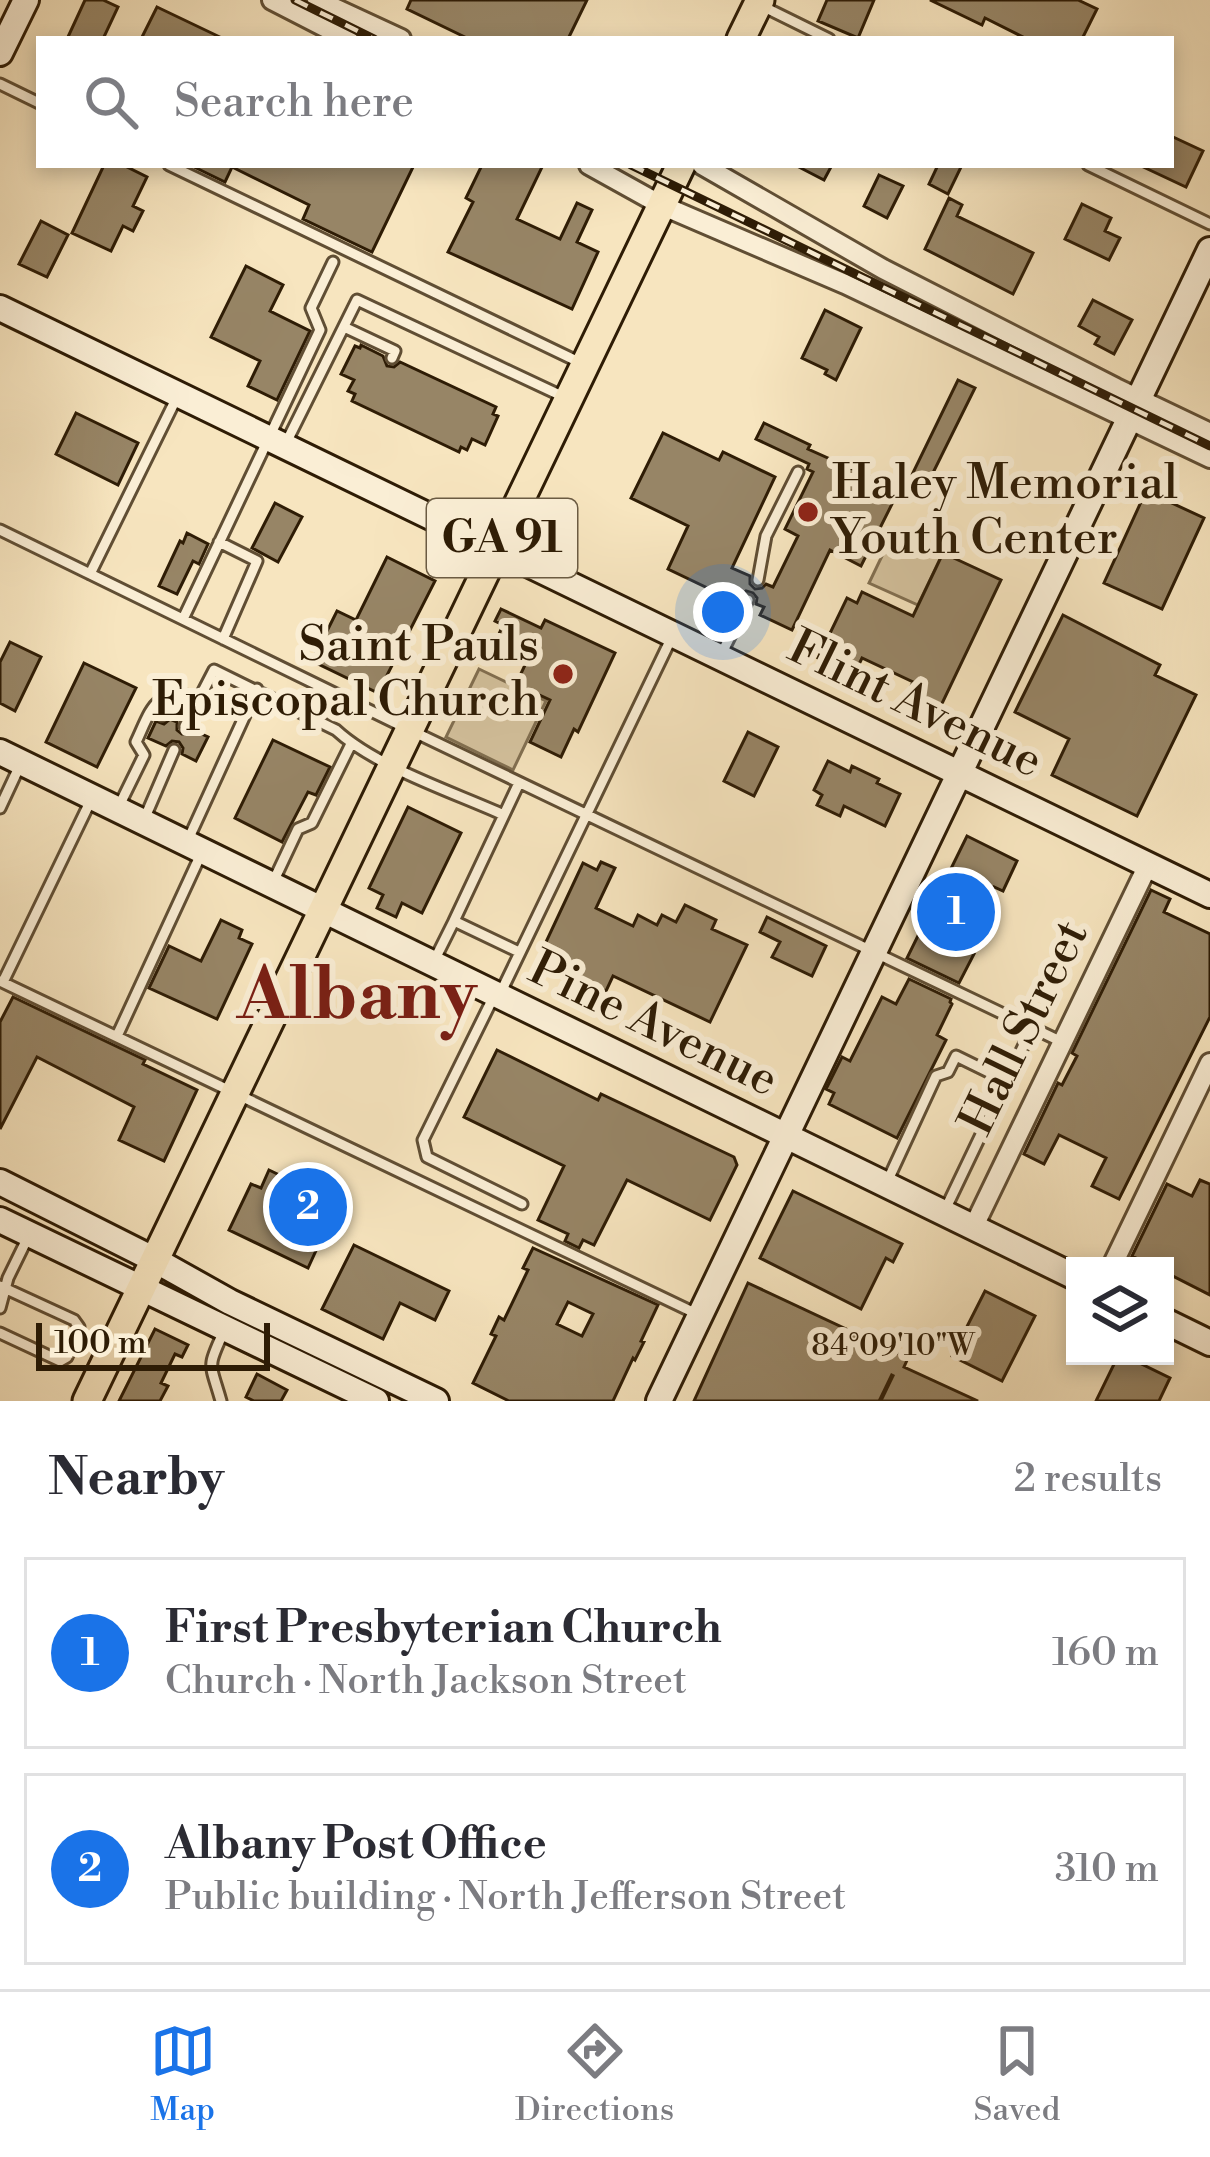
<!DOCTYPE html>
<html lang="en">
<head>
<meta charset="utf-8">
<style>
	:root { --surface:#fff; --page:#f2f2f3; --text:#2b2b33; --muted:#7c7c81; --line:#e1e1e2; --accent:#1a73e8 }
	body { margin:0; font-family:"Libre Bodoni",serif; background:var(--page); color:var(--text) }
	.controls { position:absolute; right:36px; bottom:36px; display:grid; overflow:hidden; border-radius:0px; box-shadow:0 6px 18px #0003 }
	.controls button { width:108px; height:108px; display:grid; place-items:center; padding:0; border:0; border-bottom:3px solid var(--line); background:var(--surface); color:var(--text); font:60px sans-serif }
	.scale { position:absolute; left:36px; bottom:30px; width:234px; box-sizing:border-box; padding-left:12px; border:6px solid #2e1c05; border-top:0; font-size:33px; line-height:42px; white-space:nowrap; color:#2e1c05; -webkit-text-stroke:9px #faeed5; paint-order:stroke }
	.you { position:absolute; left:723px; top:612px; width:42px; height:42px; margin:-30px; border:9px solid #fff; border-radius:50%; background:#1a73e8; box-shadow:0 0 0 18px #1a73e833 }
	.badge { display:grid; place-items:center; width:78px; height:78px; border-radius:50%; background:var(--accent); color:#fff; font-size:39px; font-weight:700 }
	.pin { position:absolute; translate:-50% -50%; border:6px solid #fff; box-shadow:0 3px 12px #0006 }
	.list { margin:0; padding:0; list-style:none }
	h2 { display:flex; justify-content:space-between; align-items:center; height:156px; margin:0; padding:0 48px; font-size:51px }
	h2 small { font-size:39px; font-weight:400; color:var(--muted) }
	.list li { display:grid; grid-template-columns:78px 1fr auto; gap:36px; align-items:center; box-sizing:border-box; height:192px; margin:0 24px 24px; padding:0 24px; border:3px solid var(--line); border-radius:0px }
	.list b { display:block; font-size:45px; white-space:nowrap }
	.list p { margin:0; font-size:39px; white-space:nowrap; color:var(--muted) }
	.list em { font-size:39px; font-style:normal; color:var(--muted) }
	.icon { flex:none; width:66px; height:66px; fill:none; stroke:currentColor; stroke-width:2; stroke-linecap:round; stroke-linejoin:round }
	.map { position:relative; flex:none; width:1210px; height:1401px; overflow:hidden }
	.search { position:absolute; background:var(--surface); box-shadow:0 6px 18px #0003; left:36px; right:36px; top:36px; height:132px; display:flex; align-items:center; gap:30px; box-sizing:border-box; padding:0 42px; border-radius:0px; color:var(--muted); font-size:45px }
	.sheet { height:588px; background:var(--surface) }
	nav { display:flex; justify-content:space-around; align-items:center; box-sizing:border-box; height:168px; border-top:3px solid var(--line); background:var(--surface); font-size:33px; color:var(--muted) }
	nav a { display:grid; justify-items:center; gap:6px }
	nav .on { color:var(--accent) }
	.map>svg:first-child { display:block }
</style>
</head>
<body>
<div class="map">
<svg width="1210" height="1401" viewBox="0 0 1210 1401">
	<rect width="100%" height="100%" fill="#f7e5bf"/>
	<filter id="stains"><feTurbulence type="fractalNoise" baseFrequency=".00167" numOctaves="4"/><feColorMatrix values="0 0 0 0 .2 0 0 0 0 .09 0 0 0 0 .02 0 0 0 .5 -.17"/></filter>
	<radialGradient id="worn" r=".72"><stop offset=".6" stop-color="#630" stop-opacity="0"/><stop offset="1" stop-color="#630" stop-opacity=".3"/></radialGradient>
	<path fill="#d5c39f" stroke="#827052" stroke-width="3" d="M894 531 943 553 918 605 869 583Z
		M479 669 546 701 513 770 446 737Z"/>
	<path fill="#978566" stroke="#2e1c05" stroke-width="3" fill-rule="evenodd" d="M85 0H103L118 7 103 39H67Z
		M411 0H587L568 39H469L407 9Z
		M827 0H874L858 38 818 21Z
		M930 0H1078L1097 9 1082 39H1027L985 18 982 25Z
		M157 7 224 39H141Z
		M1171 136 1203 151 1186 187 1139 165H1171Z
		M104 165H123L147 177 133 206 143 211 133 231 123 226 111 251 72 233Z
		M190 165H414L372 252 303 219 309 205 232 167 225 182Z
		M482 165H543L517 219 560 239 577 203 592 210 577 242 598 252 572 309 448 252 473 202 466 198Z
		M795 165H832L824 180Z
		M938 165H962L948 194 929 184Z
		M879 175 903 186 887 218 864 206Z
		M949 198 962 205 957 216 1033 253 1013 294 925 249Z
		M1082 204 1111 218 1105 231 1120 238 1109 260 1065 239Z
		M41 221 68 235 47 277 19 264Z
		M246 266 283 285 270 311 310 331 277 400 248 386 260 361 211 337Z
		M1093 300 1132 320 1114 354 1095 344 1099 337 1079 326Z
		M825 310 861 328 836 380 825 374 827 370 802 358Z
		M361 345 383 356 387 366 394 367 400 362 496 407 493 414 498 416 485 445 472 439 467 450 461 447 459 452 352 401 355 394 348 391 354 380 341 374 355 346 360 348Z
		M958 380 975 388 924 491 908 483Z
		M76 413 138 443 118 485 56 454Z
		M764 423 810 445 808 449 899 490 861 566 830 550 792 630 760 615 764 607 756 604 757 598 753 593 746 591 740 596 719 586 716 592 668 569 688 526 631 498 663 433 719 460 723 452 775 477 732 568 750 576V584L755 589 762 588 766 584 773 587 798 536 785 529 813 472 807 469 809 464 756 439Z
		M1146 491 1204 518 1162 609 1104 583Z
		M275 503 302 517 278 562 252 548Z
		M187 533 208 544 199 564 193 561 177 594 159 586 180 541 183 543Z
		M943 553 1001 580 937 714 905 699 913 682 862 658 854 675 818 658 847 598 857 603 862 592 913 616Z
		M387 557 435 581 378 693 312 661 337 611 356 620Z
		M501 609 541 628 545 620 615 653 578 732 574 729 561 757 530 742 550 700 516 684 526 663 493 647 503 625 495 621Z
		M1063 615 1160 665 1155 675 1196 695 1137 816 1052 775 1069 739 1015 712Z
		M10 642 41 657 15 711 0 703V662Z
		M84 663 136 688 97 767 46 742Z
		M170 719 177 722V730L182 734H189L193 730 208 737 196 761 182 754 183 748 179 742 172 741 166 746 148 738 156 721 164 724Z
		M748 732 778 747 754 796 724 781Z
		M273 740 330 767 316 795 308 792 282 842 235 818Z
		M828 761 850 772 852 766 879 779 877 783 900 794 885 826 844 806 840 816 817 805 822 795 814 790Z
		M408 807 461 833 422 913 402 903 396 917 377 908 383 895 369 888Z
		M967 836 1017 861 1003 891 994 887 963 949 974 954 959 983 907 958Z
		M601 862 615 868 596 908 633 926 638 915 657 925 662 915 676 922 685 905 716 920 712 929 747 945 710 1022 613 976 606 991 538 959 583 863 597 870Z
		M1151 890 1170 899 1164 912 1210 934V1017L1119 1199 1092 1186 1106 1158 1059 1135 1044 1164 1024 1154 1058 1083 1062 1085 1077 1056 1072 1053Z
		M767 917 826 946 812 976 772 957 780 942 760 932Z
		M221 920 242 930 239 938 252 944 217 1019 149 988 169 946 201 961Z
		M909 979 951 999 950 1002 952 1004 937 1035 946 1040 897 1138 829 1104 834 1093 826 1089 842 1057 850 1061 882 997 896 1004Z
		M13 997 145 1060 143 1064 197 1090 164 1161 119 1140 134 1107 37 1057 0 1129V1022Z
		M497 1050 598 1100 601 1094 734 1157 737 1165 710 1220 627 1180 594 1245 583 1240 579 1248 565 1241 568 1234 538 1220 564 1166 464 1117Z
		M269 1170 321 1195 312 1213 325 1219 319 1231 324 1233 308 1268 229 1230 251 1184 261 1188Z
		M1200 1180 1210 1184V1295L1165 1272V1266H1152L1132 1256 1167 1184 1192 1196Z
		M793 1191 902 1244 893 1262 886 1258 861 1309 760 1258Z
		M354 1245 449 1291 435 1320 400 1303 383 1339 322 1309Z
		M533 1248 658 1305 641 1341 644 1342 635 1360 633 1358 613 1401H509L473 1383 496 1336 491 1334 499 1317 504 1320 528 1270 523 1268ZM568 1302 593 1314 582 1336 557 1324Z
		M748 1283 908 1358 904 1367 978 1401H694Z
		M985 1291 1035 1316 1002 1381 952 1356Z
		M155 1329 188 1345 182 1357 175 1354 161 1383 168 1386 160 1401H119Z
		M1118 1356H1125L1170 1378 1159 1401H1096Z
		M257 1374 287 1390 281 1401H254L246 1397Z"/>
	<g fill="none" stroke-linecap="round" stroke-linejoin="round">
		<defs>
			<path id="lane" d="M764 7 829 39
				M0 84 39 103
				M169 165 581 363
				M1088 165 1210 224
				M344 327 395 351 392 358
				M285 445 357 300 564 397
				M0 530 410 730 1062 1042
				M219 542 257 561 223 639
				M90 574 176 399
				M758 580 766 536 798 472
				M183 619 320 330 311 308 333 262
				M721 655 748 600
				M162 715 174 692
				M185 726 214 670 336 730C376 767 453 792 504 815
				M519 783 454 921 519 952
				M119 806 144 755 136 742C153 705 155 689 199 697
				M0 808 21 763
				M143 822 174 750
				M187 842 257 689
				M274 880 298 829 312 823 351 744
				M435 959 454 921
				M0 981 699 1315
				M3 982 92 798
				M501 992 671 639
				M495 994 423 1140 427 1157 522 1204
				M117 1036 202 852
				M887 1182 936 1076 948 1072 956 1056 1007 1081
				M944 1212 1032 1028
				M0 1286 74 1320 79 1327 67 1357 60 1361 0 1333
				M0 1308 8 1278 29 1235
				M221 1401C210 1362 206 1369 225 1329"/>
			<path id="street" d="M272 0 348 39
				M317 0 401 39
				M589 165 661 205 845 284 1210 458
				M702 165 883 269 1116 388 1210 433
				M974 1226 1148 865
				M1112 1266 1210 1063"/>
			<path id="secondary" d="M0 53 26 0
				M0 308 1210 895
				M0 752 1075 1277
				M0 1182 155 1260 230 1302 436 1401
				M0 1220 376 1401
				M1165 1321 1210 1343
				M659 1401 1210 250"/>
			<path id="primary" d="M741 39 760 0
				M87 1401 681 165"/>
		</defs>
		<use href="#lane" stroke="#604e34" stroke-width="15"/>
		<use href="#street" stroke="#604e34" stroke-width="24"/>
		<use href="#secondary" stroke="#2e1c05" stroke-width="30"/>
		<use href="#primary" stroke="#2e1c05" stroke-width="33"/>
		<use href="#lane" stroke="#faeed5" stroke-width="9"/>
		<use href="#street" stroke="#faeed5" stroke-width="18"/>
		<use href="#secondary" stroke="#faeed5" stroke-width="24"/>
		<use href="#primary" stroke="#f7e5bf" stroke-width="27"/>
		<defs>
			<path id="rail" d="M295 0 374 39
				M631 165 1210 446"/>
		</defs>
		<use href="#rail" stroke="#2e1c05" stroke-width="9"/>
		<use href="#rail" stroke="#faeed5" stroke-width="4.5" stroke-dasharray="14" stroke-linecap="butt"/>
	</g>
	<path fill="none" stroke="#2e1c05" stroke-width="4.5" d="M880 1401 893 1374"/>
	<g fill="#8f2418" stroke="#faeed5" stroke-width="4.5">
		<circle cx="808" cy="512" r="12"/>
		<circle cx="563" cy="674" r="12"/>
	</g>
	<g text-anchor="middle" dominant-baseline="central" stroke-width="12" stroke-linejoin="round" paint-order="stroke">
		<rect fill="#faeed5" stroke="#6b5b43" stroke-width="3" x="427" y="499" width="150" height="78" rx="9"/>
		<g font-size="45" font-weight="bold" fill="#2e1c05">
			<text x="502" y="538">GA 91</text>
		</g>
		<g font-size="48" fill="#2e1c05" stroke="#faeed5" text-anchor="start">
			<text x="832" y="484">Haley Memorial<tspan x="832" dy="55">Youth Center</tspan></text>
			<text x="539" y="646" text-anchor="end">Saint Pauls<tspan x="539" dy="55">Episcopal Church</tspan></text>
		</g>
		<g font-size="48" fill="#2e1c05" stroke="#faeed5">
			<text transform="translate(915 705) rotate(26)">Flint Avenue</text>
			<text transform="translate(653 1025) rotate(26)">Pine Avenue</text>
			<text transform="translate(1025 1028) rotate(-64)">Hall Street</text>
		</g>
		<g font-size="72" font-weight="bold" fill="#7a1f14" stroke="#faeed5">
			<text x="357" y="996">Albany</text>
		</g>
	</g>
	<g font-size="30" text-anchor="middle" fill="#2e1c05" stroke="#faeed5" stroke-width="12" stroke-linejoin="round" paint-order="stroke">
		<text x="893" y="1355">84°09'10"W</text>
	</g>
	<rect width="100%" height="100%" filter="url(#stains)"/>
	<rect width="100%" height="100%" fill="url(#worn)"/>
</svg>
<div class="controls">
<button><svg class="icon" aria-label="layers" viewBox="0 0 24 24"><path d="M12 4l9 5-9 5-9-5zM3 14l9 5 9-5"/></svg></button>
</div>
<div class="scale">100 m</div>
<div class="you"></div>
<div class="pin badge" style="left:956px;top:912px">1</div>
<div class="pin badge" style="left:308px;top:1207px">2</div>
<div class="search"><svg class="icon" aria-label="search" viewBox="0 0 24 24"><circle cx="10" cy="10" r="6"/><path d="M15 15l6 6"/></svg>Search here</div>
</div>
<section class="sheet">
<h2>Nearby<small>2 results</small></h2>
<ul class="list">
<li><span class="badge">1</span><div><b>First Presbyterian Church</b><p>Church · North Jackson Street</p></div><em>160 m</em></li>
<li><span class="badge">2</span><div><b>Albany Post Office</b><p>Public building · North Jefferson Street</p></div><em>310 m</em></li>
</ul>
</section>
<nav>
<a class="on"><svg class="icon" aria-label="map" viewBox="0 0 24 24"><path d="M3 6l6-2 6 2 6-2v14l-6 2-6-2-6 2zM9 4v14M15 6v14"/></svg>Map</a>
<a><svg class="icon" aria-label="directions" viewBox="0 0 24 24"><path d="M12 3l9 9-9 9-9-9zM9 14v-3h6M13 9l2 2-2 2"/></svg>Directions</a>
<a><svg class="icon" aria-label="saved" viewBox="0 0 24 24"><path d="M7 4h10v16l-5-4-5 4z"/></svg>Saved</a>
</nav>
</body>
</html>
